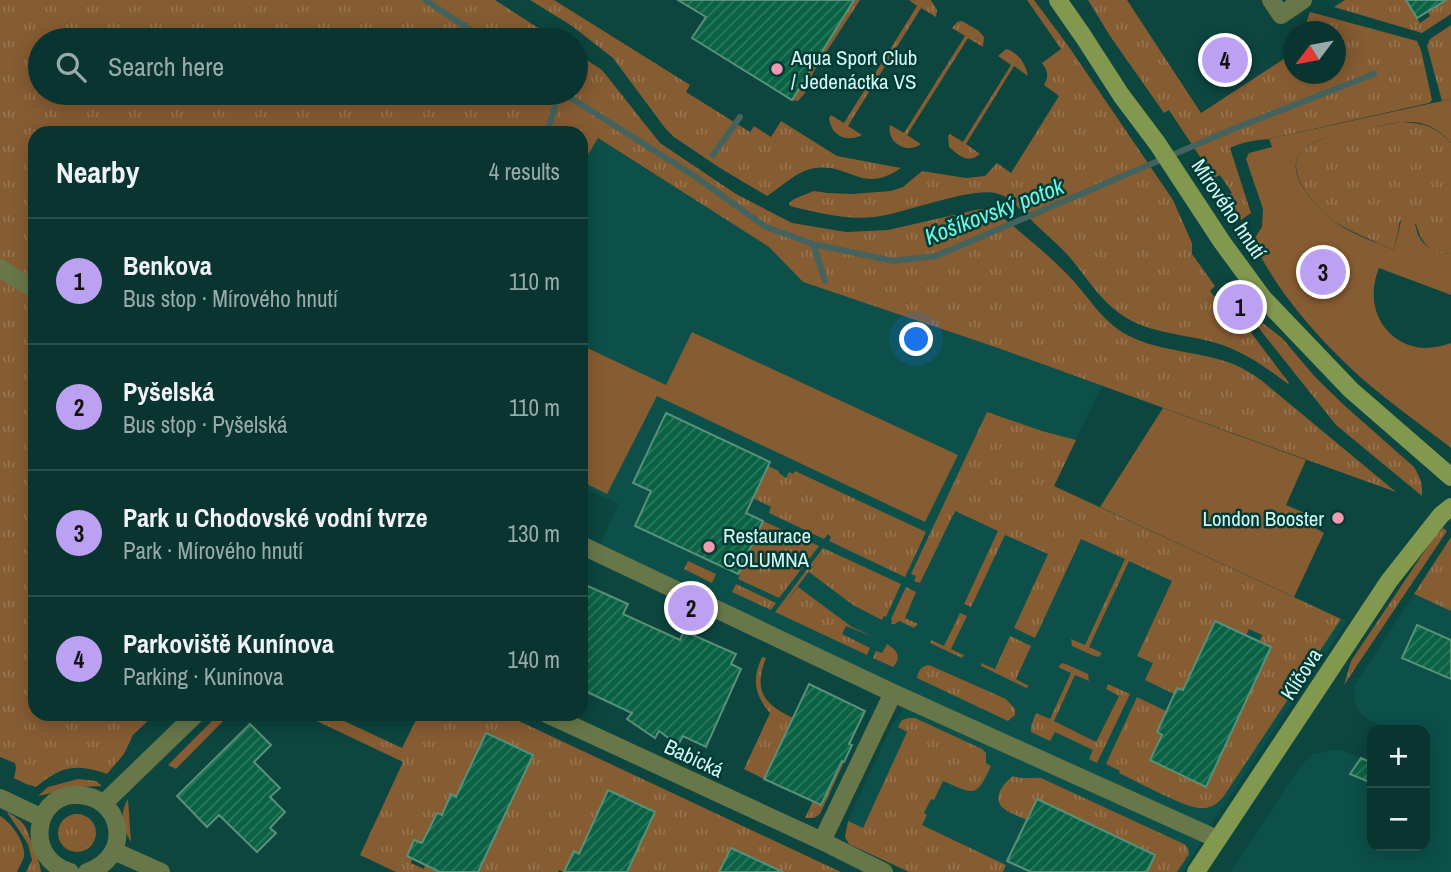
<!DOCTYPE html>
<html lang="en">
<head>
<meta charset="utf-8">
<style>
	:root { --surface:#0a342f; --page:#183f3b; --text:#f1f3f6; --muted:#9aa; --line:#2a4f4b; --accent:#bca0f2 }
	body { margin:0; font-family:"Archivo Narrow",sans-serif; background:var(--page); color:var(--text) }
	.controls { position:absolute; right:21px; bottom:21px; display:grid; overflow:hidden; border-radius:14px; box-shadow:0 4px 18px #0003 }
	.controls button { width:63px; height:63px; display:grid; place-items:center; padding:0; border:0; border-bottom:2px solid var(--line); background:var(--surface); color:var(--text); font:35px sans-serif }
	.compass { position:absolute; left:1283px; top:21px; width:63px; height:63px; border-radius:50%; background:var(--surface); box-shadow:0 4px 18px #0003; rotate:238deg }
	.you { position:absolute; left:917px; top:340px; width:24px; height:24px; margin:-18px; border:5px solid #fff; border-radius:50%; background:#1a73e8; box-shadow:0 0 0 10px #1a73e833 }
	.badge { display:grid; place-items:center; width:46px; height:46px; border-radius:50%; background:var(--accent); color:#111; font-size:23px; font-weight:700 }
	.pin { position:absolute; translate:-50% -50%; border:4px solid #fff; box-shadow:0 2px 7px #0006 }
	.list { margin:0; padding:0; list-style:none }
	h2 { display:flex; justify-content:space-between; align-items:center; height:91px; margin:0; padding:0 28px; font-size:30px }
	h2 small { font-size:23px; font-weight:400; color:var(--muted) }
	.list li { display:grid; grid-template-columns:46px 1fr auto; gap:21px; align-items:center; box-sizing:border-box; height:126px; padding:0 28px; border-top:2px solid var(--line) }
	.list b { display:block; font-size:26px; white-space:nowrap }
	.list p { margin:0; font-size:23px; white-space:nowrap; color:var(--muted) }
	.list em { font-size:23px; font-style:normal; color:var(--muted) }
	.icon { flex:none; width:38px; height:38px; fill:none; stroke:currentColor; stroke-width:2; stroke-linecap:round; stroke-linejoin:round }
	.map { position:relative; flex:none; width:1451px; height:872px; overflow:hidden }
	.search { position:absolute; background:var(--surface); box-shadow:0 4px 18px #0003; left:28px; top:28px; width:560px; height:77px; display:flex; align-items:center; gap:18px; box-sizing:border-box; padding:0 24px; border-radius:38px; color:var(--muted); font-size:26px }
	.panel { position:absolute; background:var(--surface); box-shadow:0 4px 18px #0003; left:28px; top:126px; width:560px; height:595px; border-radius:21px }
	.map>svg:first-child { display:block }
</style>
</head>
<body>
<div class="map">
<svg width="1451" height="872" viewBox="0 0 1451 872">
	<defs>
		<pattern id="grass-tufts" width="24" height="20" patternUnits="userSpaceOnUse" patternTransform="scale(1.75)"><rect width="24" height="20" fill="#865c32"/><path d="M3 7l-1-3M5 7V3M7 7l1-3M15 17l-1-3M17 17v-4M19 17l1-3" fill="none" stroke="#967450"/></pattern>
		<pattern id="building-hatch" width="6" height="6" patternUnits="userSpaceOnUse" patternTransform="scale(1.75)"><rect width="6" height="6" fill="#0a6244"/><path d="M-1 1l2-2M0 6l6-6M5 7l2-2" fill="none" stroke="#2d795f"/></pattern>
	</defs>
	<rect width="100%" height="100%" fill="#0d453f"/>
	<path fill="#0c5049" d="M597 138 769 247 803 282 998 348 1102 386 1054 486 1347 621 1212 823 1183 872H909L849 844 845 837 848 821 892 725 904 708 594 560 618 504 581 486V166Z
		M1414 594 1451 611V872H1230L1299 768 1312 754 1331 750H1342L1372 763V846H1425V730H1393L1367 719 1361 714 1356 705 1354 691 1355 684Z"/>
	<path fill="url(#grass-tufts)" d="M0 0H495L557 40H40V93H576V53L602 70 660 143 736 194 792 223 846 232 888 230 980 209H990L996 212C1019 231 1043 250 1065 272 1087 293 1101 322 1129 336 1161 352 1200 351 1233 364 1243 368 1252 374 1261 380L1396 492 998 348 803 282 769 247 598 138 581 166V133H35V714H155L133 735 124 754 107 774C76 763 61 766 36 787L26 784 14 778 16 768 15 763 0 757Z
		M530 0H554L690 85 686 92 750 132 754 126 771 137 781 121 837 156 901 168C862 195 851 163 815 168 796 171 783 186 767 196L720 168 674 137 665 128 613 58 572 26Z
		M854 0H860L814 71 805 93 798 101 792 100Z
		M909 0H931L937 10 936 17 921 8 848 126 862 135C847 143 831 136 829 118L831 115 844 123 917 6Z
		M1027 0H1034L1069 47 1173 200 1192 243V254L1215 286 1210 291 1222 306 1228 302 1289 383 1288 384C1268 369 1249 355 1225 346 1190 333 1150 336 1119 313 1097 297 1084 273 1066 253 1054 241 1040 229 1028 217 1019 209 1011 198 999 194 974 185 904 214 874 217 846 220 818 213 790 206L789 203 794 199 814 191 827 193 852 194 891 191 903 187 922 171 966 178 985 176 997 163 1011 173 1059 96 1044 85C1049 76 1048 71 1042 63L1061 49Z
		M1088 0H1127L1201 113 1293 53 1294 74H1336V32L1308 31C1304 26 1308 18 1310 12L1417 41 1421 50 1432 100 1429 103 1269 139C1255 140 1242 142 1230 148L1251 213 1241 220 1226 197 1232 193 1220 175 1214 178 1169 110 1164 113 1110 36Z
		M1345 0H1406L1420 23 1430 16 1428 12 1446 0H1451V14L1422 33 1334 7Z
		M962 21 979 31 984 37 983 47 968 38 907 135 921 144C907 155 886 142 890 125L904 133 965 36 952 28 957 22Z
		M1451 25V99L1442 101 1427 46 1430 39Z
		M1006 49C1018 52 1026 64 1028 76L1014 66 966 144 980 154C969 164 959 156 949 147L948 136 950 134 963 142 1011 65 998 56Z
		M1401 122C1426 124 1433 125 1451 143V253C1430 256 1421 242 1416 224L1400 221 1394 250C1374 241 1353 233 1335 222 1316 209 1278 167 1306 147 1327 133 1375 127 1401 122Z
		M1242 307 1282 338 1316 378 1345 406 1414 467C1420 477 1423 484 1422 496L1336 425Z
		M987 412 1042 431 1076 440 1054 486 1341 619 1224 796C1218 804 1210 809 1200 808 1185 808 1136 781 1119 773L1120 771 1106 764 1137 697 1166 711 1156 733 1161 735 1150 760 1206 787 1262 635 1249 629 1246 636 1215 621 1182 691 1177 689 1174 694 1145 680 1153 663 1137 656 1172 581 1129 561 1089 647 1102 653 1099 657 1094 656 1072 646 1071 639 1085 645 1125 559 1081 539 1035 638 1014 628 1048 554 1005 535 971 607 964 604 998 531 955 511 920 583 914 581 916 576 911 574Z
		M768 466 779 471V473L786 478 789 472 793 474 795 471 926 532 905 577 829 541 831 537 828 534 824 539 769 513 771 507 753 498Z
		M763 521 819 546 779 598 738 579 740 575 738 574Z
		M1443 528 1447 531 1344 685 1351 661 1434 537Z
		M1451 537V611L1414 594Z
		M823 548 901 584 886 617 884 616 882 620 853 605 809 572 825 550 783 606 798 587 852 627 874 637 846 626 842 634 870 648 867 655 775 612Z
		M688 561 716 574 712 583 684 569Z
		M736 584 776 603 771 610 732 592Z
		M906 587 916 592 905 618 918 624 914 628 899 621 895 624H891L892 621 891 619Z
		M960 613 967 616 951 649 964 655 962 658 930 643 931 640 944 646Z
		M1010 636 1031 646 1016 679 1029 686 1026 688 981 666V663L995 669Z
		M887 644C897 650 902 657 893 667L873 658 876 651 882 653Z
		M762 657 766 658C753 691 764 704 793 718L764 779 744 769 770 713C754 694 752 679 762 657Z
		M1062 663 1066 664 1088 674 1089 681 1075 675 1054 721 1096 742 1119 696 1106 689 1108 684 1130 694 1097 763 1089 759 1093 750 1055 732 1050 741 1031 732V726L1036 713 1050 719 1071 673 1058 667Z
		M929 665 1006 699 1015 709V715L1008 721 917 678C918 671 921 666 929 665Z
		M219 714H230L176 769 168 765Z
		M302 714H329L402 748 419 714H504L841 872H777L778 870 731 848 719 872H627L655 812 608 790 579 854 573 852 564 872 559 870 558 872H478L533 755 456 797 451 795 442 815 437 813 422 843 414 840 407 856 412 859 411 863 424 869 425 865 440 872H396L360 855 403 762Z
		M908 718H915L982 749 986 753V763L991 766C976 799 974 794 943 781L934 800 931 799 924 813 927 815 922 825 1006 865 1003 872H909L849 844 845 837 848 821 863 828 907 732 898 727 902 720Z
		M842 761 844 762 820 814 814 818H805L813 801 821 805Z
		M1013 776C1022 780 1031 777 1041 778L1184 844 1188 848 1189 854 1177 872H1147L1155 854 1037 800 1027 820C1019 816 1006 812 1001 806 993 795 1005 782 1013 776Z
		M78 779 96 781 102 786 79 787 38 796 48 787Z
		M128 799 131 842C123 829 119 813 128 799Z
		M7 812C29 824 26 829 34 849 37 857 40 863 41 872H26L32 860 28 844Z
		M58 833a19 19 0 1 1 38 0a19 19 0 1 1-38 0Z
		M0 816C11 822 26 843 24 856 23 861 19 867 17 872H0Z"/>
	<path fill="#865c32" d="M1451 99V143C1442 133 1433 126 1420 123 1397 119 1372 128 1350 133 1336 136 1317 138 1305 148 1279 168 1314 205 1331 219 1348 233 1373 241 1394 250L1401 221 1409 217C1419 226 1414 228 1420 238 1426 249 1439 255 1451 253V295L1379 268C1366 299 1377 335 1412 346 1425 350 1439 347 1451 343V448C1423 426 1393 405 1366 382 1324 345 1276 292 1253 241L1262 227 1263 209 1246 159 1249 153 1272 147 1269 139Z
		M692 332 958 455 925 522 657 396 607 494 581 481V345L666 385Z
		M1163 408 1306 460 1286 505 1314 517 1310 525 1324 533 1294 597 1100 507Z"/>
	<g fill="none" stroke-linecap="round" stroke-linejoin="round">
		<path stroke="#44635f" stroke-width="6" d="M425 0 486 40
			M563 93 696 177 766 227 813 244 893 261 936 256 1233 129 1374 74
			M547 133 559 93
			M713 155 740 117
			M813 244 825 281"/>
	</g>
	<path fill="url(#building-hatch)" stroke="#599077" stroke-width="2" d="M678 0H854L792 100 692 38 706 17Z
		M1406 0H1446L1417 18Z
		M666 413 770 462 746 513 763 521 738 574 635 526 651 491 633 483Z
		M581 583 628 604 623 614 680 640 684 631 736 654 731 664 741 669 706 747 683 736 678 745 659 731 655 738 627 719 632 713 581 689Z
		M1215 621 1271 647 1206 787 1150 760 1162 735 1157 732 1177 688 1183 690Z
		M1417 625 1451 640V679L1402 658Z
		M809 684 865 711 849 744 852 745 844 762 842 761 821 805 764 779Z
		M250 724 271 745 254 762 280 788 270 797 285 812 270 828 276 833 257 852 219 815 207 827 177 796Z
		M486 733 533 755 478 872H440L407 856 414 840 422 843 437 813 442 815 451 794 456 797Z
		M1361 758 1372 763V783L1350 774Z
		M608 790 655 812 627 872H564L574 851 579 854Z
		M1037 799 1155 855 1147 872H1031L1007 861Z
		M731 848 783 872H719Z"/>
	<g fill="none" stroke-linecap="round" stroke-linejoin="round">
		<path stroke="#68774a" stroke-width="18" d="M1271 0 1281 15 1303 0
			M0 268 35 290
			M581 545 893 693 1217 839
			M547 714 822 841 884 872
			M0 798 42 818
			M103 804 196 714
			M822 841 893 693
			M114 851 161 872
			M70 872C25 859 33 798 73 795 123 792 135 857 87 872"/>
		<path stroke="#81984e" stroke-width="18" d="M1058 0 1083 36 1121 95 1157 143 1222 242 1263 298 1351 390 1451 477
			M1196 872 1389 581 1441 515 1451 507"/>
	</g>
	<g fill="#f29ab0" stroke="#003b35" stroke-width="2.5">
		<circle cx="777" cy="69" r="7"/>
		<circle cx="1338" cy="518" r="7"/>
		<circle cx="709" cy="547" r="7"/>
	</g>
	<g text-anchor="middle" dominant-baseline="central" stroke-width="5" stroke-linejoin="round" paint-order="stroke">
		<g font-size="21" fill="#d5f7f1" stroke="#003b35" text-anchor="start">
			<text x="791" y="57">Aqua Sport Club<tspan x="791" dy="24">/ Jedenáctka VS</tspan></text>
			<text x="1324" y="518" text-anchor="end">London Booster</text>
			<text x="723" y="535">Restaurace<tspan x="723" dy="24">COLUMNA</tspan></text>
		</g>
		<g font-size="21" fill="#d5f7f1" stroke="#003b35">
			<text transform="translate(1229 209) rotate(56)">Mírového hnutí</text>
			<text transform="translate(1301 674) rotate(-57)">Klíčova</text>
			<text transform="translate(694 758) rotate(25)">Babická</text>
		</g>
		<g font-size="23" font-style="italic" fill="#6ff5e3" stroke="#003b35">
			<text transform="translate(994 211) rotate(-21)">Košíkovský potok</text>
		</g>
	</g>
</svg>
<div class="controls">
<button>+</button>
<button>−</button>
</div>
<svg class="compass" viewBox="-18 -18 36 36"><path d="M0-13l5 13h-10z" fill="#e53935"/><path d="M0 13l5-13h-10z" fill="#9aa"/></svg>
<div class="you"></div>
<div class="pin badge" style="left:1240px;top:307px">1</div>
<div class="pin badge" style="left:691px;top:608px">2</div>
<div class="pin badge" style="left:1323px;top:272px">3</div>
<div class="pin badge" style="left:1225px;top:60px">4</div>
<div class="search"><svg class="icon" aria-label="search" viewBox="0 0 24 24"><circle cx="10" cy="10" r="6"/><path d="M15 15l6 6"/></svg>Search here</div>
<section class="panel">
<h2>Nearby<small>4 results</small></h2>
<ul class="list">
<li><span class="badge">1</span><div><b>Benkova</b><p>Bus stop · Mírového hnutí</p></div><em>110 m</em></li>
<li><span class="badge">2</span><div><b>Pyšelská</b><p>Bus stop · Pyšelská</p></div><em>110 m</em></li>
<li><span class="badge">3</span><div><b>Park u Chodovské vodní tvrze</b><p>Park · Mírového hnutí</p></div><em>130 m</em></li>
<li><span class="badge">4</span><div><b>Parkoviště Kunínova</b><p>Parking · Kunínova</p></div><em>140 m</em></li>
</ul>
</section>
</div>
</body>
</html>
